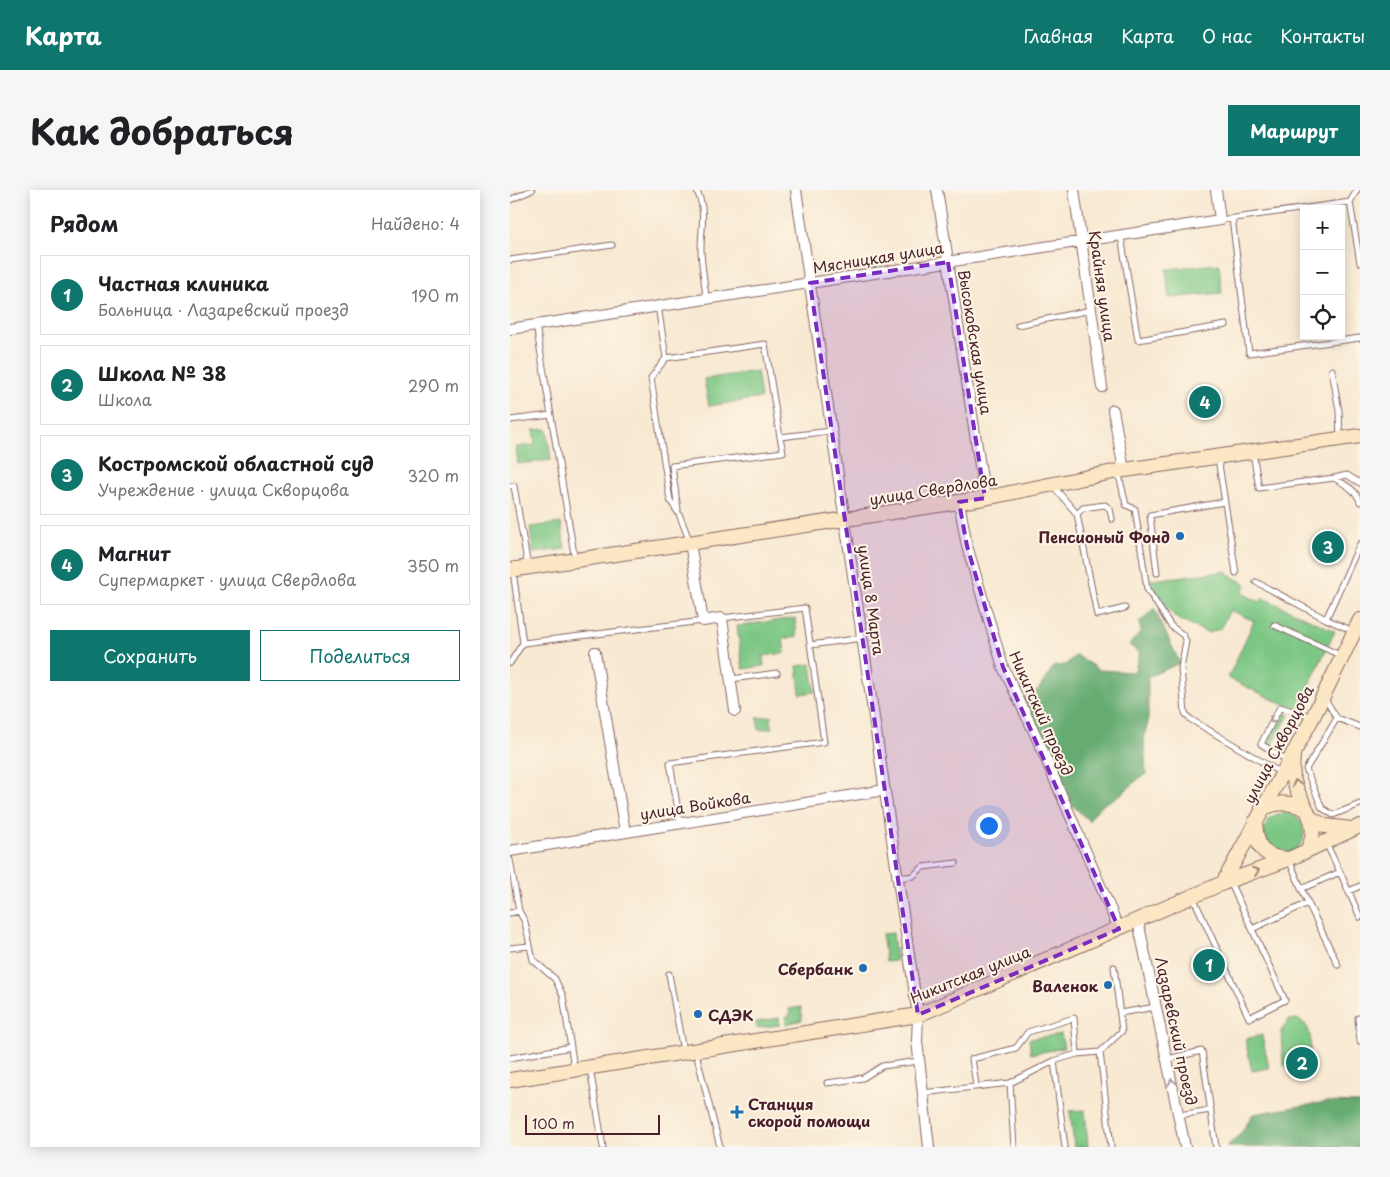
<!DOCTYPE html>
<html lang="ru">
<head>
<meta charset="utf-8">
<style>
	:root { --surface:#fff; --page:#f6f6f6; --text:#202124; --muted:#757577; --line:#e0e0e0; --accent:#0f766e }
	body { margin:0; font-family:"Playpen Sans",sans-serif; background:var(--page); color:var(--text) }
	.controls { position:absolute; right:15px; top:15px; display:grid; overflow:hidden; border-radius:0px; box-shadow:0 2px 12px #0003 }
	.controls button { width:45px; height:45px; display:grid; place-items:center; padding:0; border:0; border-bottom:1px solid var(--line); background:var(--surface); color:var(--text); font:25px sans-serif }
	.scale { position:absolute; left:15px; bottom:12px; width:135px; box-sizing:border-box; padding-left:5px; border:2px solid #4a1f2b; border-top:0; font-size:14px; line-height:18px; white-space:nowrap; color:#4a1f2b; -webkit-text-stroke:4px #fcf5e5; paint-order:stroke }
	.you { position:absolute; left:478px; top:635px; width:18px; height:18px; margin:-12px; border:4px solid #fff; border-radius:50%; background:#1a73e8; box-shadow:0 0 0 8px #1a73e833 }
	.badge { display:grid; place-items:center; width:32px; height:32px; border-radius:50%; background:var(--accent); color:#fff; font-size:16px; font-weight:700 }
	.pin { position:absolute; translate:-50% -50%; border:2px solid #fff; box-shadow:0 1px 5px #0006 }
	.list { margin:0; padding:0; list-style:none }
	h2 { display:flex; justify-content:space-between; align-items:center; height:65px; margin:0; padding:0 20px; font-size:21px }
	h2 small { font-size:16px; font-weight:400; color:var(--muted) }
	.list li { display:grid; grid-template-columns:32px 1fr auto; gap:15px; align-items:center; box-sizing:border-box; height:80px; margin:0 10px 10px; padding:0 10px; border:1px solid var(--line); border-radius:0px }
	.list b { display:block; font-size:19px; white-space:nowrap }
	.list p { margin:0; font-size:16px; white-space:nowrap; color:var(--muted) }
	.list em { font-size:16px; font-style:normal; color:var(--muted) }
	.actions { display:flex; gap:10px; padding:15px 20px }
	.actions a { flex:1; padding:11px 0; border:1px solid var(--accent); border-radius:0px; text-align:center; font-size:18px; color:var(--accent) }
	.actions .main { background:var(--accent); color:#fff }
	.icon { flex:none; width:28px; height:28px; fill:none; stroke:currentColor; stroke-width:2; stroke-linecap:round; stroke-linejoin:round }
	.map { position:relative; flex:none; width:850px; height:957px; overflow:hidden; border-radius:0px }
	header { display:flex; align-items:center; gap:30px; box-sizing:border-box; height:70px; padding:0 25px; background:var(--accent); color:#fff }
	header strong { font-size:24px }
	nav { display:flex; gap:28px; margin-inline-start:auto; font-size:18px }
	.intro { display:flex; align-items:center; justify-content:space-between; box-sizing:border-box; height:120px; padding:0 30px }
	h1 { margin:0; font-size:35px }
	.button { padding:12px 22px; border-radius:0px; background:var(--accent); color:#fff; font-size:18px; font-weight:700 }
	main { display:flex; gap:30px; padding:0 30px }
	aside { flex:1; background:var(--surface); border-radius:0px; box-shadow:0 2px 12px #0003 }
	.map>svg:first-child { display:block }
</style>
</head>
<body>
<header>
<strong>Карта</strong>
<nav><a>Главная</a><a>Карта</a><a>О нас</a><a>Контакты</a></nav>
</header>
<div class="intro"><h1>Как добраться</h1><a class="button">Маршрут</a></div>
<main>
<aside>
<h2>Рядом<small>Найдено: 4</small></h2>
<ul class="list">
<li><span class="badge">1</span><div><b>Частная клиника</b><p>Больница · Лазаревский проезд</p></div><em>190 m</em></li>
<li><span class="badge">2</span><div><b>Школа № 38</b><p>Школа</p></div><em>290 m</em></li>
<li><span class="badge">3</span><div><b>Костромской областной суд</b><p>Учреждение · улица Скворцова</p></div><em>320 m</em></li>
<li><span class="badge">4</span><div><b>Магнит</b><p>Супермаркет · улица Свердлова</p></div><em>350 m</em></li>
</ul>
<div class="actions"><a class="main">Сохранить</a><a>Поделиться</a></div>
</aside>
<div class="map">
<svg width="850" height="957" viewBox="0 0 850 957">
	<rect width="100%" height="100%" fill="#fcf5e5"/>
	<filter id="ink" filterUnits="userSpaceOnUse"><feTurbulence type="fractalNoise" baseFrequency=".02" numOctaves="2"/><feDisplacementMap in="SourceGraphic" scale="10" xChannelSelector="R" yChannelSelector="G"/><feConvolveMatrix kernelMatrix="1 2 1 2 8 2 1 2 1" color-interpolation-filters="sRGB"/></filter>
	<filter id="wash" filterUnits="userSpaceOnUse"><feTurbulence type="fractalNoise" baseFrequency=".0096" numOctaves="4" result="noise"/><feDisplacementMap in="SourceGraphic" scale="20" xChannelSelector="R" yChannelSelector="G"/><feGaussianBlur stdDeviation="1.12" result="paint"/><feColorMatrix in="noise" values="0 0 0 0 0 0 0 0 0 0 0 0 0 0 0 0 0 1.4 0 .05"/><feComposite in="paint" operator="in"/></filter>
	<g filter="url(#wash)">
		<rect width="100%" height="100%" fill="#f8e9d2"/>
		<path fill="#7dc785" stroke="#647358" d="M709 74 712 103 659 108 656 79Z
			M247 181 251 208 199 216 194 189Z
			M37 239 41 270 8 274 6 257 25 255 23 240Z
			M51 333 55 359 23 363 20 337Z
			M717 381V384L736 394 732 403 750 412 753 408 825 441 787 521 718 488 744 431 720 420 710 439 698 443 666 428 634 391Z
			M285 428 287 447 273 449 275 463 253 466 254 476 233 479 227 436Z
			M301 474 305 502 290 504 287 476Z
			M772 522 779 525 761 558 757 554 756 549Z
			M261 526 262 538 249 540 247 528Z
			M754 643a20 20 0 1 1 40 0a20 20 0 1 1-40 0Z
			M383 743 386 771 376 772 372 744Z
			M291 817 292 830 276 834 275 827 280 826 279 819Z
			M269 828 270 835 247 838 246 832Z
			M785 829C805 833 800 857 800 874L790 882 784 883 773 874 771 841 779 830Z
			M551 844 554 858 521 864 519 849Z
			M752 845 759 878 742 881 735 849Z
			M575 920 578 957H564L560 921Z"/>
		<path fill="#66ac72" stroke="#58664e" d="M644 418 670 473 638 487V533L634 547 636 584C627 589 622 595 615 601 598 615 593 609 579 631L563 616 555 603 550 584 514 509 528 500 544 476 555 475 566 465 589 480 624 482 630 463 619 455 631 441 629 433Z
			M816 912 850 913V957H716L731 943 743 924Z"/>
	</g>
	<g filter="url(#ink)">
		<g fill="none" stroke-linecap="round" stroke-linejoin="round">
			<defs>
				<path id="lane" d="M186 0C197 18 191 39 191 58 191 75 195 92 196 109
					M0 10 22 0
					M840 12 850 73
					M722 28 739 163 850 148
					M710 30 840 12 847 0
					M611 46 628 150 716 135
					M0 70 102 55
					M148 116 156 168 141 188 160 310 169 324 180 352
					M26 135 65 370
					M508 135 581 120
					M156 168 255 154 270 247 321 241
					M822 180 829 221 830 249
					M0 230 41 225
					M743 263 749 298 824 288C834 294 847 300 850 312
					M708 268 726 383
					M608 281 616 315 625 319 637 399 661 436 673 445 676 451 671 478 675 523 680 529 771 583
					M824 288 837 285 850 293
					M0 296H4L18 377
					M543 296 567 324 587 425 615 418
					M168 320 162 276 273 262 270 247
					M567 324 573 318 595 315 600 319 602 329
					M647 383 640 325 714 312
					M746 392 816 429
					M764 435 832 466
					M843 441 816 429 850 354
					M13 453 193 431
					M300 455 353 448
					M0 473 13 453 3 381
					M221 489 267 483
					M815 509 827 528 850 537
					M827 528 796 579 812 618 823 625 850 614
					M778 571 751 554 770 517 802 527
					M170 632 160 573 314 552 295 418 212 428
					M816 653 830 682
					M0 670 9 721 0 723
					M388 688 403 686 413 677 446 673
					M720 692 742 739
					M791 699 830 682 850 727
					M839 701 850 696
					M683 707 739 828 775 810 742 739 798 713 779 670
					M798 713 828 775
					M9 721 15 732 23 770 45 789 53 806 64 878
					M0 758 19 756
					M159 784 173 861
					M610 823 646 817
					M850 828H848L850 851
					M590 862 601 957
					M186 863 210 957
					M0 868 61 857
					M657 869 692 861 706 957
					M544 871 555 957
					M80 878 93 957
					M317 893 353 888 372 876 409 871
					M500 893 504 957
					M466 895 462 869 506 858 518 842 564 828 567 864
					M412 903 500 893 544 871 567 864 590 862 612 841 604 777
					M669 925 701 920"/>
				<path id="street" d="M286 0 408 825 407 851 419 957
					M427 0 475 308
					M564 0 592 197
					M0 139 710 30 706 0
					M603 220 614 280
					M449 312 457 356 493 477 526 546 609 739
					M180 353 193 431 212 428 225 521
					M85 462 115 642
					M0 661 375 600
					M628 731 675 957"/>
				<path id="secondary" d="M0 380 475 308 608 281 850 246
					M783 563C783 572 781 582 784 591 791 618 813 631 797 661
					M752 618C769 612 781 611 797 620
					M802 629 815 636 842 639
					M745 632C747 657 751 667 778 669
					M713 693 803 527 850 430
					M0 890 408 825 713 693 779 669 850 636"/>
			</defs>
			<use href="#lane" stroke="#876665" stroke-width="7"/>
			<use href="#street" stroke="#876665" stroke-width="12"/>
			<use href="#secondary" stroke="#876665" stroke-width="16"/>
			<use href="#lane" stroke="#fff" stroke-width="5"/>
			<use href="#street" stroke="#fff" stroke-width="10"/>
			<use href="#secondary" stroke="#fbe7c3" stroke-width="14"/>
		</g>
		<defs><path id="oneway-chevron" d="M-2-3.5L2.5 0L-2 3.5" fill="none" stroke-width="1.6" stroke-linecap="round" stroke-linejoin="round" transform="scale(1.25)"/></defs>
		<g stroke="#ae9aa0">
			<use href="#oneway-chevron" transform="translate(763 530) rotate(117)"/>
			<use href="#oneway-chevron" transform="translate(662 892) rotate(-102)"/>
		</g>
		<g stroke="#a28377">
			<use href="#oneway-chevron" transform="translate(786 593) rotate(-106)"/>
			<use href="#oneway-chevron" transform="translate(746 681) rotate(-20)"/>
		</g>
	</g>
	<path fill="#7b2cbf" fill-opacity="0.2" stroke="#7b2cbf" stroke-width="4" stroke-dasharray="10 6" stroke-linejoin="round" d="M438 72 475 308 449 312 457 356 493 477 609 739 408 825 300 93Z"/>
	<g fill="#1f6fb2" stroke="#fcf5e5" stroke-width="2">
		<circle cx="670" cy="346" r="5"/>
		<circle cx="353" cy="778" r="5"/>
		<circle cx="598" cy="795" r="5"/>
		<circle cx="188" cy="824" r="5"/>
		<path d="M224.5 914.5h5v5h5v5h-5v5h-5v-5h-5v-5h5z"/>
	</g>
	<g text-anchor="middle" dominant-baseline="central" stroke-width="4" stroke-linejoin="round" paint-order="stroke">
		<g font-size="15" fill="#4a1f2b" stroke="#fcf5e5">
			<text transform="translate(368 67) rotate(-9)">Мясницкая улица</text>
			<text transform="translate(593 96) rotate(82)">Крайняя улица</text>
			<text transform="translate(466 152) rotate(81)">Высоковская улица</text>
			<text transform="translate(423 299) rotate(-9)">улица Свердлова</text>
			<text transform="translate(362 410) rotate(82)">улица 8 Марта</text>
			<text transform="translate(532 523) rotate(66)">Никитский проезд</text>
			<text transform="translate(768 554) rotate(-62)">улица Скворцова</text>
			<text transform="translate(185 615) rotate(-9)">улица Войкова</text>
			<text transform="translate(460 784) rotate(-22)">Никитская улица</text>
			<text transform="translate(667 841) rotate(78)">Лазаревский проезд</text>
		</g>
		<g font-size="15" font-weight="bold" fill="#4a1f2b" stroke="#fcf5e5" text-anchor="end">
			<text x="660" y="346">Пенсионый Фонд</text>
			<text x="343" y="778">Сбербанк</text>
			<text x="588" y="795">Валенок</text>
			<text x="198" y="824" text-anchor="start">СДЭК</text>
			<text x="238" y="913" text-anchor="start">Станция<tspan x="238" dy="17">скорой помощи</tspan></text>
		</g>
	</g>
</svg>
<div class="controls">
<button>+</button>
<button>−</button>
<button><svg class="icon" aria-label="locate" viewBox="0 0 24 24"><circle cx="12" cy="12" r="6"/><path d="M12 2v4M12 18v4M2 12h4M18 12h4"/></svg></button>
</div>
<div class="scale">100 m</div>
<div class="you"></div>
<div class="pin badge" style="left:699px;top:775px">1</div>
<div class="pin badge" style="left:792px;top:873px">2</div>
<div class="pin badge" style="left:818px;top:357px">3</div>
<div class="pin badge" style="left:695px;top:212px">4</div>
</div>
</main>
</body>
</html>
